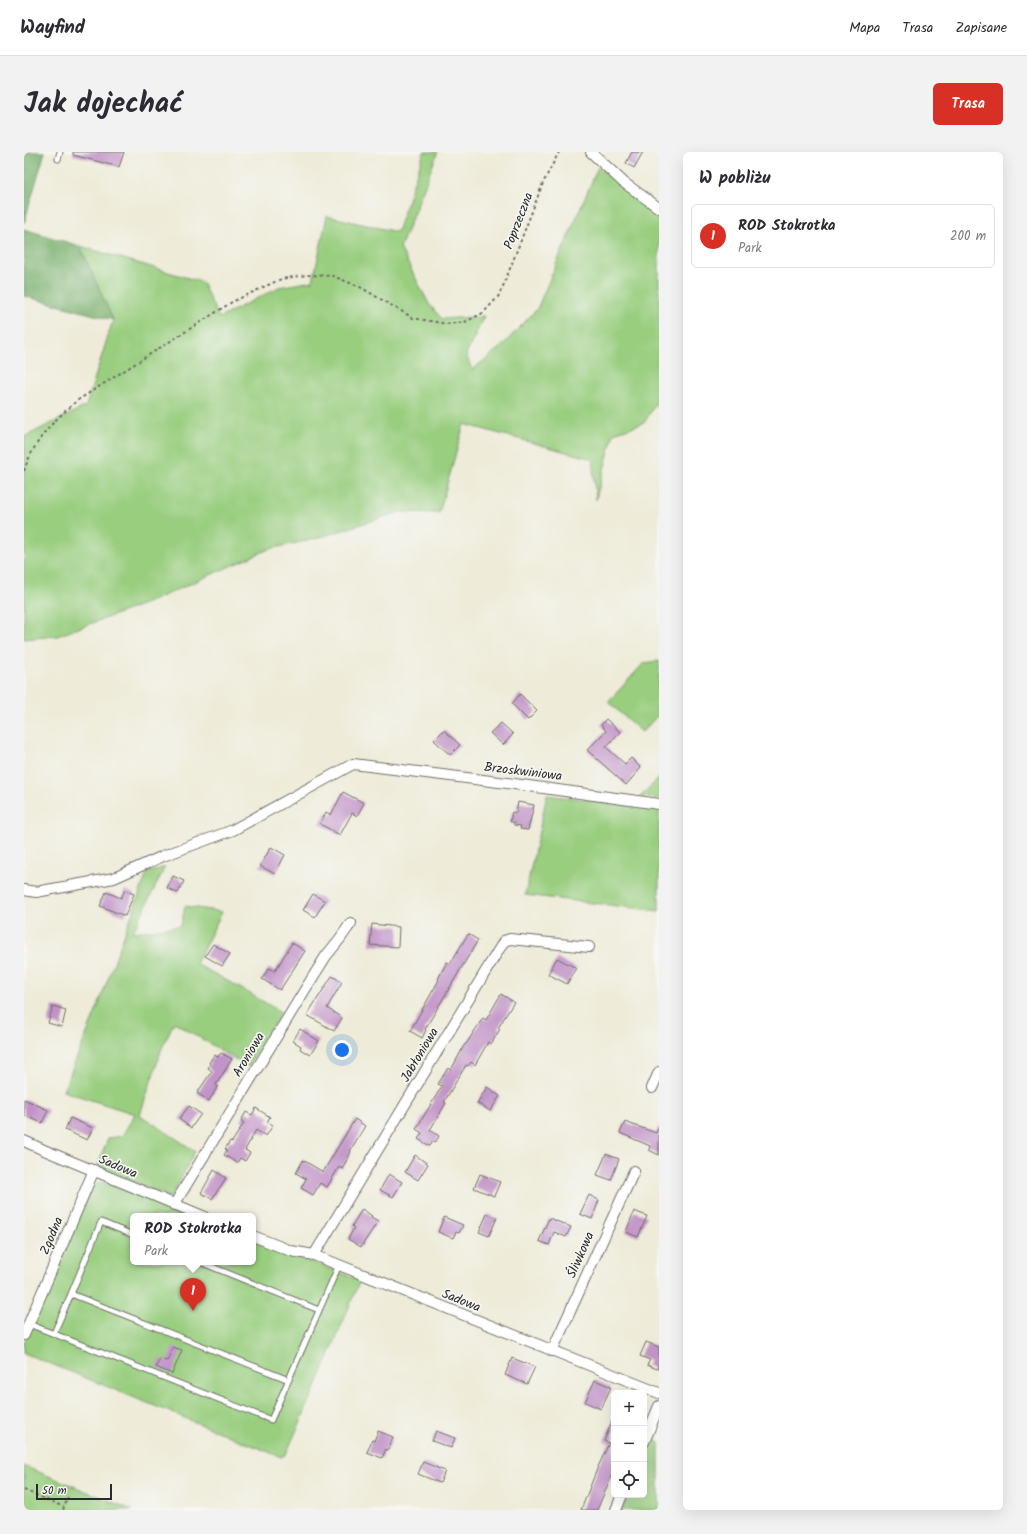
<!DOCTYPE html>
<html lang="pl">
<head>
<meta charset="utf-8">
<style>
	:root { --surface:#fff; --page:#f2f2f3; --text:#2b2b33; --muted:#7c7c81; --line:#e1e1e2; --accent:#d93025 }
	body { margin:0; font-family:Kalam,sans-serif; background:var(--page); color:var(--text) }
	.controls { position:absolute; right:12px; bottom:12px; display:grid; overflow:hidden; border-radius:6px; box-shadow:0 4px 16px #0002 }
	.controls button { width:36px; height:36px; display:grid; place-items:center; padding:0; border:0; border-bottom:1px solid var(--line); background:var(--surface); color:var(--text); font:20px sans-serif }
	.scale { position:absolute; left:12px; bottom:10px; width:76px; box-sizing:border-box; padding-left:4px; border:2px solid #2b2b2b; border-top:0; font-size:11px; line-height:14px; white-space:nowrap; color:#2b2b2b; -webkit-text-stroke:3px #f6f6f2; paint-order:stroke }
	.you { position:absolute; left:318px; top:898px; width:14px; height:14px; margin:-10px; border:3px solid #fff; border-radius:50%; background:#1a73e8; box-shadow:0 0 0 6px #1a73e833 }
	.badge { display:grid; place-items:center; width:26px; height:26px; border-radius:50%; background:var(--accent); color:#fff; font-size:13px; font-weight:700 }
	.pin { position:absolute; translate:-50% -33px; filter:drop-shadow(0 1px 2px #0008) }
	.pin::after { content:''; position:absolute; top:21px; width:14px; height:12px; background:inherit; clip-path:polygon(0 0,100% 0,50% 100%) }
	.popup { position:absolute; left:106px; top:1061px; width:126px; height:52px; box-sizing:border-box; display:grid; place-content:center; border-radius:6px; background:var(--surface); filter:drop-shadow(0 1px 3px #0005); font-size:13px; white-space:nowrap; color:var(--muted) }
	.popup b { font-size:15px; color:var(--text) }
	.popup::after { content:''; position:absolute; left:50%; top:100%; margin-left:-8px; border:8px solid transparent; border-top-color:var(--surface) }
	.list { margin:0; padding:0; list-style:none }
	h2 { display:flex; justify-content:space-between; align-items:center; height:52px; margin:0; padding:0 16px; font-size:17px }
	h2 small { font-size:13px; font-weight:400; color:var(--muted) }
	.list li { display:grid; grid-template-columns:26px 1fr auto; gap:12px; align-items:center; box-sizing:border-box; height:64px; margin:0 8px 8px; padding:0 8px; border:1px solid var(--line); border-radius:6px }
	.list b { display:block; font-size:15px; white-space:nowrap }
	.list p { margin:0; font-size:13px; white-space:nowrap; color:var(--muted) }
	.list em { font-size:13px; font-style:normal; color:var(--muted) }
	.icon { flex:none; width:22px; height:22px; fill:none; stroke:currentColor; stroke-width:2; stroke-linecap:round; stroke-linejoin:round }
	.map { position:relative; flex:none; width:635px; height:1358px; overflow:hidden; border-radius:6px }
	header { display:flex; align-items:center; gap:24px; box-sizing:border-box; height:56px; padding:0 20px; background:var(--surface); border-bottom:1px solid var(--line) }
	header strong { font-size:19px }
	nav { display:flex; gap:22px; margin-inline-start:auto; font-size:14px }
	.intro { display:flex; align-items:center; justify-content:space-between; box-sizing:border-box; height:96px; padding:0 24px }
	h1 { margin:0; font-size:28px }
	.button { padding:10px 18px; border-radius:6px; background:var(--accent); color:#fff; font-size:14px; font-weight:700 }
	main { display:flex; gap:24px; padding:0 24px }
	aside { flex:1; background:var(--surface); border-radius:6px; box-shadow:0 4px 16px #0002 }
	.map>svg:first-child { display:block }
</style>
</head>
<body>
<header>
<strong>Wayfind</strong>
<nav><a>Mapa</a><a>Trasa</a><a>Zapisane</a></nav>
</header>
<div class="intro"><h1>Jak dojechać</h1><a class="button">Trasa</a></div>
<main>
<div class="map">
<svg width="635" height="1358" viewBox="0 0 635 1358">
	<rect width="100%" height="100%" fill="#f6f6f2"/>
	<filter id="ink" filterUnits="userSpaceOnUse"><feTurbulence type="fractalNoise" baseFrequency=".025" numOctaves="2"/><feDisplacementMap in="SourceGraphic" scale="8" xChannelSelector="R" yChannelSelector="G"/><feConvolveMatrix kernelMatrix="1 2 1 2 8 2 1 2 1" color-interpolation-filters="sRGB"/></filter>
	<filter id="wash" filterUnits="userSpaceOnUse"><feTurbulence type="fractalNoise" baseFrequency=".012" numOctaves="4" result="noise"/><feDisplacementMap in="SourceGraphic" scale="16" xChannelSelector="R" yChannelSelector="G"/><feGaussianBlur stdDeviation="0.9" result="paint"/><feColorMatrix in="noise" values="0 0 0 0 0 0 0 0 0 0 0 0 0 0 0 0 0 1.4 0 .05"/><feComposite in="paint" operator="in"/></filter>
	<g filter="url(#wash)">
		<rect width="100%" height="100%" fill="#eeebd8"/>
		<path fill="#99ce7f" stroke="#627c55" d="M400 0H414L376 96 405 152 418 167 460 164 442 202 448 218 478 194 513 157 574 15 635 60V246L620 271 590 281 574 339 572 348 568 307 440 272 415 361 376 360 291 387 245 397 123 451 33 484 0 487V285L62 254 89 168 56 94 178 130 195 166 255 135 289 129 303 64 373 80Z
			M635 509V562L618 580 584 550 620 511Z
			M635 626V647L616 645Z
			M523 643 635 657V759L501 743Z
			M141 715 109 780 157 774 161 754 198 760 172 812 211 833 257 860 224 915 150 870 138 896 116 963 171 999 147 1046 74 1014 84 986 98 984 111 962 39 939 73 857 123 721Z
			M75 1031H83L168 1064H109V1110H229V1088L336 1128 293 1233 262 1302 257 1305 0 1201V1191L67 1037Z
			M628 1288 635 1290V1358H598L604 1343H620V1306Z
			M0 1314 108 1358H0Z"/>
		<path fill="#7ab16e" stroke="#526e4c" d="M0 0H21L0 71Z
			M0 77 56 94 89 168 0 144Z"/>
		<g id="blocks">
			<path fill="#c193c7" d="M49 0H100L95 15 49 3Z
				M608 0H619L610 16 602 11Z
				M496 542 513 559 504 568 488 552Z
				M582 567 596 580 582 595 601 612 607 606 617 616 602 633 563 598 582 579 577 573Z
				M477 571 489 582 479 593 466 581Z
				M420 578 436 593 426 603 410 588Z
				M319 640 340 651 333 664 328 661 316 683 296 672 302 660 307 663Z
				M494 650 510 653 504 678 496 677 497 674 490 673V670H486L488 660 492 661Z
				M247 695 261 703 251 722 236 714Z
				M149 724 160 729 154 741 143 736Z
				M101 738 110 742 101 764 76 754 82 740 97 746Z
				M289 742 301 749 291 765 279 758Z
				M348 772 375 775 374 795 346 793Z
				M444 782 454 788 401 877 402 878 398 886 386 879 415 828 414 827 423 810 426 812Z
				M268 791 281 799 256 838 238 827 245 816 251 819Z
				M189 792 206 802 198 814 181 804Z
				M533 806 552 816 543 832 524 822Z
				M308 824 318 830 303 856 318 866 310 879 283 863Z
				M477 842 490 850 474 876 476 877 467 892 464 890 451 913 447 910 444 914 442 913 420 950 422 951 406 978 415 984 411 991 409 989 406 994 394 987 398 981 392 977 418 934 414 932 424 916 427 918 441 892H442L459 866 462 868Z
				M29 854 42 858 38 875 24 871Z
				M276 877 295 889 286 903 276 897 277 894 269 889Z
				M197 901 208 907 192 933 194 934 185 949 173 941 188 919 184 916 186 912 185 911 190 903 194 905Z
				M463 935 476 944 466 959 453 951Z
				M0 947 24 958 18 971 0 963Z
				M165 954 177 962 167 976 155 967Z
				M232 956 246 965 243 970 249 973 242 984 232 978 221 998 226 1001 221 1009 216 1006 213 1011 200 1003 203 998 201 997 206 989 208 990 220 971 217 969 222 960 228 963Z
				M46 966 69 976 63 988 41 978Z
				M331 967 341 974 326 999H327L325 1004 318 1017 315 1015 303 1035 296 1031 289 1043 277 1036 282 1027 272 1021 279 1008 299 1020Z
				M601 970 632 981 635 973V1003L625 998 626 994 596 981Z
				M582 1002 595 1007 587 1028 573 1023Z
				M391 1003 404 1012 394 1028 381 1020Z
				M190 1018 202 1026 188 1047 177 1041Z
				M365 1022 378 1030 369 1045 356 1038Z
				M456 1022 476 1030 470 1044 450 1036Z
				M565 1043 575 1048 568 1067 556 1062Z
				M338 1057 348 1064 347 1065 354 1069 337 1095 324 1087 330 1076 328 1074Z
				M610 1059 623 1064 614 1085 602 1080Z
				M463 1062 473 1066 465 1084 455 1080Z
				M420 1065 439 1073 435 1081 432 1080 429 1086 414 1080Z
				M525 1066 547 1075 542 1085 530 1080 525 1093 515 1089Z
				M622 1190 635 1195V1212L633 1217 623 1213 626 1208 616 1204Z
				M149 1195 158 1198 148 1222 132 1215 136 1207 143 1209Z
				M488 1206 511 1215 503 1232 481 1223Z
				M571 1228 587 1235 577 1257 561 1250Z
				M590 1265V1318L573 1358H557L573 1317 585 1291 580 1289Z
				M354 1279 369 1285 364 1298 362 1297 358 1306 343 1300 348 1288 350 1289Z
				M412 1279 431 1286 427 1296 408 1289Z
				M399 1310 421 1319 416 1331 394 1322Z"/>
		</g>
	</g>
	<g filter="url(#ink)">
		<use href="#blocks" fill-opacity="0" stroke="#6f6e68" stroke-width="1"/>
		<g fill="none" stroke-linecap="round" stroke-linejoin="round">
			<defs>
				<path id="service" d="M34 7 36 0
					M176 1110 295 1158
					M47 1142 77 1070 109 1083
					M5 1172 247 1268 315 1113
					M30 1181 47 1142 265 1228"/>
				<path id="minor" d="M567 0 599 30 635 56
					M0 738 12 740 90 726 139 704 209 678 329 612 483 631 635 652
					M628 936 635 920
					M0 989 20 998 179 1064
					M150 1053 282 836 302 804 315 788 327 771
					M229 1084 267 1099 290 1103 635 1241
					M290 1103 480 789 486 787 565 795
					M0 1183 70 1018
					M528 1199 610 1019
					M620 1290 635 1254
					M592 1358 598 1343"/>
			</defs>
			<use href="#service" stroke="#6f6e68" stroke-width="7"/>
			<use href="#minor" stroke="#6f6e68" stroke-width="12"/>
			<path stroke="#6f6e68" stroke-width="2" stroke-dasharray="3 3" stroke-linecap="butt" d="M0 319C10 288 30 268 54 248L208 150 257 127 282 123 309 124 336 135 389 166 423 172 441 170 459 161 474 145 480 132 519 31 535 0
				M0 1338 40 1355
				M39 1358 44 1345"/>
			<use href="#service" stroke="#fff" stroke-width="5"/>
			<use href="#minor" stroke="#fff" stroke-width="10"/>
		</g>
	</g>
	<g text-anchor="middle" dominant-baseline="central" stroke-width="3.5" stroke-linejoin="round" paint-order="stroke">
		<g font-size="13" fill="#2b2b2b" stroke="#f6f6f2">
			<text transform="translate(495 69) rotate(-69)">Poprzeczna</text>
			<text transform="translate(499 620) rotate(7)">Brzoskwiniowa</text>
			<text transform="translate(225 903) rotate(-59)">Aroniowa</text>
			<text transform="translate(396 903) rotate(-59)">Jabłoniowa</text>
			<text transform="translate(94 1015) rotate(23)">Sadowa</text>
			<text transform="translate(28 1084) rotate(-67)">Zgodna</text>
			<text transform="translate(557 1103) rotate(-66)">Śliwkowa</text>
			<text transform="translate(437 1149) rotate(22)">Sadowa</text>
		</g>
	</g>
</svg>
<div class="controls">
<button>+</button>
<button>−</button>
<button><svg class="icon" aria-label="locate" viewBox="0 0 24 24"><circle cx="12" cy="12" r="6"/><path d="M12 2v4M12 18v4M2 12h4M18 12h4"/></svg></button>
</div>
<div class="scale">50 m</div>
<div class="you"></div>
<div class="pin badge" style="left:169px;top:1159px">1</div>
<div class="popup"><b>ROD Stokrotka</b>Park</div>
</div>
<aside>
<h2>W pobliżu<small></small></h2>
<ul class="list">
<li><span class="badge">1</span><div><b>ROD Stokrotka</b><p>Park</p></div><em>200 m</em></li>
</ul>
</aside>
</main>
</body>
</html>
